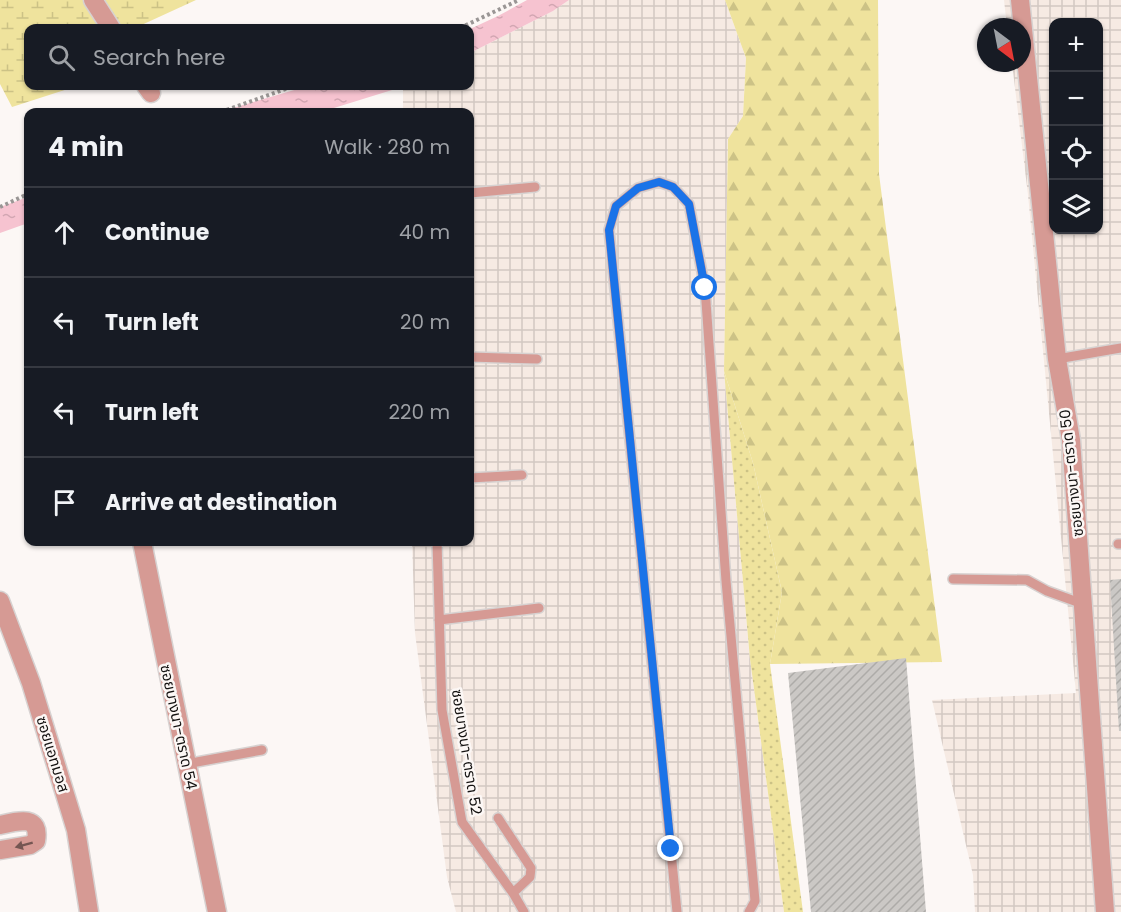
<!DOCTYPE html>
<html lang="en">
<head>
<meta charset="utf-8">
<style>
	:root { --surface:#171b24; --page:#20242c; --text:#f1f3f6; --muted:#9ea1a6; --line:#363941 }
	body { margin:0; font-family:Poppins,"Noto Sans Thai",sans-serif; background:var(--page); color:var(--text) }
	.controls { position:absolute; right:18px; top:18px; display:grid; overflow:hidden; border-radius:12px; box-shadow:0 2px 4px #0004 }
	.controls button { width:54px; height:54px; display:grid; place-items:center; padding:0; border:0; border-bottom:2px solid var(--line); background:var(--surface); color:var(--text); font:30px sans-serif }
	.compass { position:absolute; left:977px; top:18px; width:54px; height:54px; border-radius:50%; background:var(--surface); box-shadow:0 2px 4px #0004; rotate:148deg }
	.stop { position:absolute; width:18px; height:18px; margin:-14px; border:4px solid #1a73e8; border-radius:50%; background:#fff }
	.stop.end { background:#1a73e8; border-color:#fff; box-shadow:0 2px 6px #0008 }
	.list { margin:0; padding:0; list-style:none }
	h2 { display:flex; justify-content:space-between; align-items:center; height:78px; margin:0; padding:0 24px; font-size:26px }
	h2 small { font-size:20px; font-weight:400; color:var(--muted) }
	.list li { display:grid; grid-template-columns:39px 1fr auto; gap:18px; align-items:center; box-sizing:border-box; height:90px; padding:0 24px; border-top:2px solid var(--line) }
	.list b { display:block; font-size:22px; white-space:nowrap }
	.list em { font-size:20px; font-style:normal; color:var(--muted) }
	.icon { flex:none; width:33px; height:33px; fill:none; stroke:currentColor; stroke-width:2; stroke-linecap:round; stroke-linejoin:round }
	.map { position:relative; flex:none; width:1121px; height:912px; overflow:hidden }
	.search { position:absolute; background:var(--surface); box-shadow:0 2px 4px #0004; left:24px; top:24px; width:450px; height:66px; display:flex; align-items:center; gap:15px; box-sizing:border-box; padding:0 21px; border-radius:12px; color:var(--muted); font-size:22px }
	.panel { position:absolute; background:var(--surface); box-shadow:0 2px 4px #0004; left:24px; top:108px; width:450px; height:438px; border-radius:12px }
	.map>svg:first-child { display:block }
</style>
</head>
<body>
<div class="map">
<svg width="1121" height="912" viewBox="0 0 1121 912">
	<defs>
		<pattern id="industrial-grid" width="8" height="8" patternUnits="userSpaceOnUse" patternTransform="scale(1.5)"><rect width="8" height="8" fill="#f6eae3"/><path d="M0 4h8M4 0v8" fill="none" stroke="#d2c8c2"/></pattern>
		<pattern id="grass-dots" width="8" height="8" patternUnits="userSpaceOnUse" patternTransform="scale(1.5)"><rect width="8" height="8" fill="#efe39d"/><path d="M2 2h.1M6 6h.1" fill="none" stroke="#ccc286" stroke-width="1.8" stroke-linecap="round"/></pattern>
		<pattern id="forest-firs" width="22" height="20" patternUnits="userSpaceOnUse" patternTransform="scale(1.5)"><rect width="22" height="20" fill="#efe39d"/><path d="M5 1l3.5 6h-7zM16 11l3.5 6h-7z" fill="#ccc286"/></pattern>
		<pattern id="wetland-marsh" width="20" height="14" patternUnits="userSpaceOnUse" patternTransform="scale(1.5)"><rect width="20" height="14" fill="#efe39d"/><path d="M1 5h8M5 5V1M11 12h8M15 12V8" fill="none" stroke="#ccc286"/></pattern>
		<pattern id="water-ripples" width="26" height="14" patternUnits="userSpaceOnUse" patternTransform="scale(1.5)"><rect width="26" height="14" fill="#f6c3d0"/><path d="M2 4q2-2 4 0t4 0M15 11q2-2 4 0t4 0" fill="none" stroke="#d2a6b2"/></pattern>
		<pattern id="building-hatch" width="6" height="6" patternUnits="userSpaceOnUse" patternTransform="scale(1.5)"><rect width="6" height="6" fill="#cbc8c5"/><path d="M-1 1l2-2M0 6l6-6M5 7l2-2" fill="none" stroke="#adaba8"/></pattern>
	</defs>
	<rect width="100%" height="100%" fill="#fcf7f5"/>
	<path fill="url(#industrial-grid)" fill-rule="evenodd" d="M569 0H725L746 58 743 116 728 139 724 371 750 659 784 912H456L447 877 415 633 412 542H470V112H403V86H470V53L553 11Z
		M1004 0H1121V912H975L973 875 932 700 1076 693 1028 195 1012 63H1022V27H1007ZM1054 22H1098V230H1054Z"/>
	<path fill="url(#grass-dots)" d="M724 371 753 463 782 592 770 664 803 912H784L750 659Z"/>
	<path fill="url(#forest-firs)" d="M725 0H878L879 174 942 662 770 664 782 592 753 463 724 371 728 139 743 116 746 58Z"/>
	<path fill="url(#wetland-marsh)" d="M0 0H86L105 28H28V86H77L12 107 0 84Z
		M102 0H196L135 28H120Z"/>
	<path fill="url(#water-ripples)" d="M527 0H569L553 11 470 53V29L498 16Z
		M308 86H405L321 112H219Z
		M28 197V223L0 233V207Z"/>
	<path fill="url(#building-hatch)" d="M1121 579V731H1119L1110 580Z
		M906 658 926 912H811L788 673Z"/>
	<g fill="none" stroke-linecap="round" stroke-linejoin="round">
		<defs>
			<path id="lane" d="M470 193 535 187
				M470 357 537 359
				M1057 359 1121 348
				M470 478 522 475
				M437 542 442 710 462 822 513 893 524 912
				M1118 544H1121
				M953 579 1027 580 1047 591 1083 604
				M439 620 539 608
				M186 764 262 750
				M498 818 531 868 530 877 513 893
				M677 912 609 230 616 206 638 188 659 182 673 187 689 204 705 288 726 581 755 901 749 912"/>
			<path id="street" d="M93 0 111 28
				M1020 0 1057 359 1071 440 1105 912
				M146 86 151 93
				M142 542 217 912
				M0 601 31 683 76 830 89 912
				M0 825C17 821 41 814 36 841L30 845 0 850"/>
		</defs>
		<use href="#lane" stroke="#d7d2d1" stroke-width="12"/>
		<use href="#street" stroke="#d7d2d1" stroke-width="21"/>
		<path stroke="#9a9695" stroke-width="4" stroke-dasharray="3 3" stroke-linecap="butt" d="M460 28 519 0
			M221 112 294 86
			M0 207 28 194"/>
		<use href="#lane" stroke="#d69a94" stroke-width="9"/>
		<use href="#street" stroke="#d69a94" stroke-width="18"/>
	</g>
	<defs><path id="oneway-solid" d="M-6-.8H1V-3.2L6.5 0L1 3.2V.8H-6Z" transform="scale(1.5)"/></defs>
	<use fill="#755652" href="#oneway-solid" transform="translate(24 845) rotate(165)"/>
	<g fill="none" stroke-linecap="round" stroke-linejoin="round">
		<path stroke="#1a73e8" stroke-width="8" d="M671 849 609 230 616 206 638 188 659 182 673 187 689 204 705 288"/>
	</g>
	<g text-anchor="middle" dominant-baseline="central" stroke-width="5" stroke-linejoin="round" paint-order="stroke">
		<g font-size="15" fill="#141211" stroke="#fcf7f5">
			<text transform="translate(1071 473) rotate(-96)">ซอยบางนา-ตราด 50</text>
			<text transform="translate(179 727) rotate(78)">ซอยบางนา-ตราด 54</text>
			<text transform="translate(467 752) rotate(81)">ซอยบางนา-ตราด 52</text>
			<text transform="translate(53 754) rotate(73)">ซอยแอทมอส</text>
		</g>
	</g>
</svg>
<div class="controls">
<button>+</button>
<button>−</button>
<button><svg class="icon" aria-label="locate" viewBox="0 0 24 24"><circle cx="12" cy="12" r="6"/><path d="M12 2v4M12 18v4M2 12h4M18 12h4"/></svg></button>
<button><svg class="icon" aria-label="layers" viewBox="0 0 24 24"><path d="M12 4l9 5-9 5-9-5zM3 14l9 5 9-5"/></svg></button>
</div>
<svg class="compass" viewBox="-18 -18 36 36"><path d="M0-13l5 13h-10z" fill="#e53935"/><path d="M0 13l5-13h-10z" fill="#9ea1a6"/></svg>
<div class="stop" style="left:705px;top:288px"></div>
<div class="stop end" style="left:671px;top:849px"></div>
<div class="search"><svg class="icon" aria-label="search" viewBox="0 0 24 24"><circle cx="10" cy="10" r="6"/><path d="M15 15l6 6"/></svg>Search here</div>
<section class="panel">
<h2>4 min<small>Walk · 280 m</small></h2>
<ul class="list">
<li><svg class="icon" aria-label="ahead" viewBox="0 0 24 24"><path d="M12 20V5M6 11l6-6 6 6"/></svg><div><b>Continue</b></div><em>40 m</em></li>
<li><svg class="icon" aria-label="left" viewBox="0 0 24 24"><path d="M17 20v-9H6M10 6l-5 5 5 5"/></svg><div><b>Turn left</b></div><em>20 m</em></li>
<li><svg class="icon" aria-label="left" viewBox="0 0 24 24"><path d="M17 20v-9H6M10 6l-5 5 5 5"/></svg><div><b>Turn left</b></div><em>220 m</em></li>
<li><svg class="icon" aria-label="arrive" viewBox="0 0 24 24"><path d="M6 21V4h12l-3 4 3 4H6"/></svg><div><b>Arrive at destination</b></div></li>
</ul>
</section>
</div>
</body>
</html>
